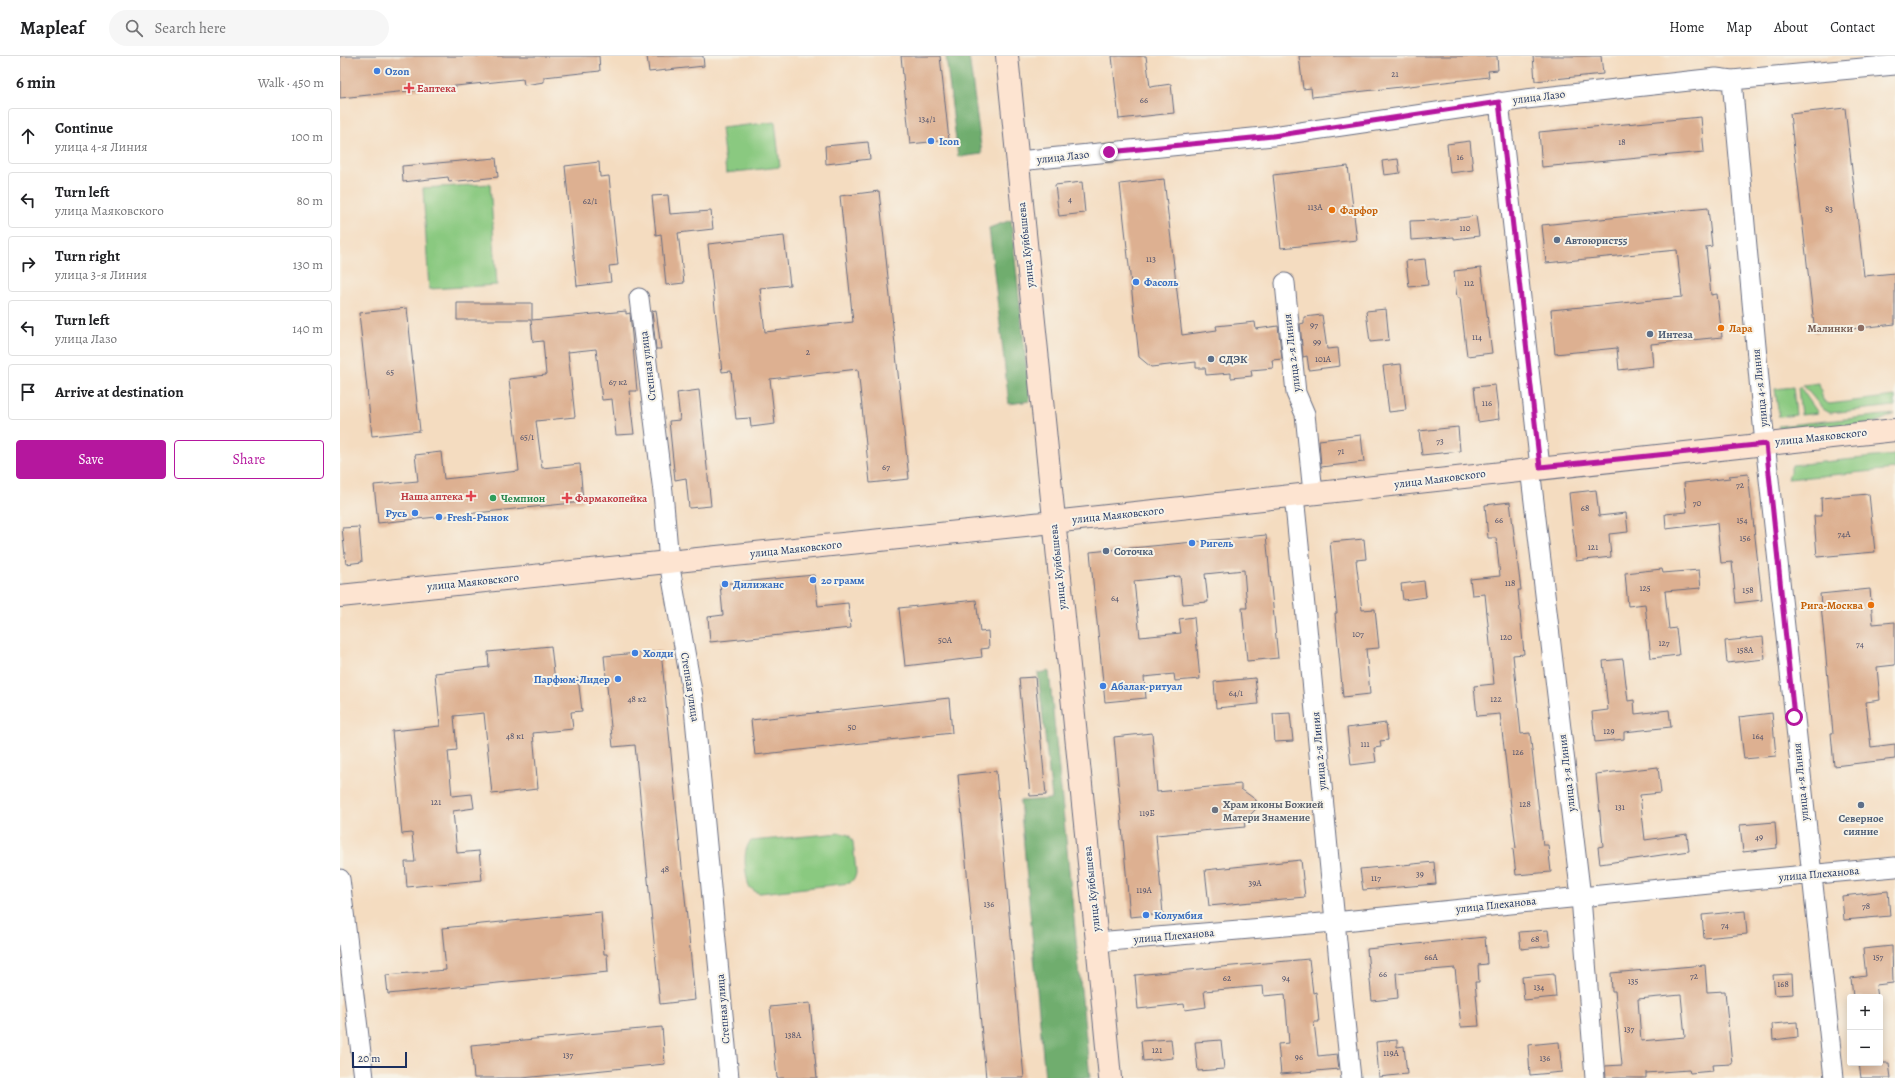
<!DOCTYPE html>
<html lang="en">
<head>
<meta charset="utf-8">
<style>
	:root { --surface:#fff; --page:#f6f6f6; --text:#202124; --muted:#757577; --line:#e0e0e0; --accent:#b5179e }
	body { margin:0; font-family:Alegreya,serif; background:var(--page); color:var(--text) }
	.controls { position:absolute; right:12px; bottom:12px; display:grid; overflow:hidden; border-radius:4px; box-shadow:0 2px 10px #0003 }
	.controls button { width:36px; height:36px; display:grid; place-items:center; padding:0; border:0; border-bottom:1px solid var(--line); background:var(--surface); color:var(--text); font:20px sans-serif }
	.scale { position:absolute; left:12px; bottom:10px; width:55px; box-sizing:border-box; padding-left:4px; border:2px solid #1b2f5e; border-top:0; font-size:11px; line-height:14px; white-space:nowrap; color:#1b2f5e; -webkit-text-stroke:3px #f7f3e8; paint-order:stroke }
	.stop { position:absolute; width:12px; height:12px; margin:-9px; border:3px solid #b5179e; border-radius:50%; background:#fff }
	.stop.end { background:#b5179e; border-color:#fff; box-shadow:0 1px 4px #0008 }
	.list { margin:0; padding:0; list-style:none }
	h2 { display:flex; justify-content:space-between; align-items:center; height:52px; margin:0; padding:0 16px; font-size:17px }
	h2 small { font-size:13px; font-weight:400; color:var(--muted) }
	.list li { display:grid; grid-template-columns:26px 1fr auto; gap:12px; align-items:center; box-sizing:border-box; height:56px; margin:0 8px 8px; padding:0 8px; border:1px solid var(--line); border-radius:4px }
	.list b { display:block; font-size:15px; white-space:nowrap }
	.list p { margin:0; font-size:13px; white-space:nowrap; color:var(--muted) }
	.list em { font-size:13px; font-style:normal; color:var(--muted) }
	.actions { display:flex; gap:8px; padding:12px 16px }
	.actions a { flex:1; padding:9px 0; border:1px solid var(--accent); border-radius:4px; text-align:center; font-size:14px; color:var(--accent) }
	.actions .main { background:var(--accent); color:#fff }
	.icon { flex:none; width:22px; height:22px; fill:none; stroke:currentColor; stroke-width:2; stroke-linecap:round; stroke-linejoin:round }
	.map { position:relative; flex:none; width:1555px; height:1022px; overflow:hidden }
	header { display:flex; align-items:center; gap:24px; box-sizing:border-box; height:56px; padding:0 20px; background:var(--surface); border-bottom:1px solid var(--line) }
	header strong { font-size:19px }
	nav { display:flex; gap:22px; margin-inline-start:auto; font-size:14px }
	.search { width:280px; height:36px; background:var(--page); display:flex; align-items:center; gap:10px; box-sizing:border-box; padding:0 14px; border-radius:22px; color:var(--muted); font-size:15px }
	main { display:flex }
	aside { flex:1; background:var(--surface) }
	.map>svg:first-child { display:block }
</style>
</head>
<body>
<header>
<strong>Mapleaf</strong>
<div class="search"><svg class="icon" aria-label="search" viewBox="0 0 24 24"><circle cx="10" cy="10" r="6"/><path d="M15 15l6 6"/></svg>Search here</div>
<nav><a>Home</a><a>Map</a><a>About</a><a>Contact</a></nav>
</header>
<main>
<aside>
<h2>6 min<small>Walk · 450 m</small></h2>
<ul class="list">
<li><svg class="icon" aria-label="ahead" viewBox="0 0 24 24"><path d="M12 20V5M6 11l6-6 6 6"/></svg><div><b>Continue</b><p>улица 4-я Линия</p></div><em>100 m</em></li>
<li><svg class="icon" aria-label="left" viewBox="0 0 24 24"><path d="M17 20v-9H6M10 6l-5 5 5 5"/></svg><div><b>Turn left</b><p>улица Маяковского</p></div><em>80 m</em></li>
<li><svg class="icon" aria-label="right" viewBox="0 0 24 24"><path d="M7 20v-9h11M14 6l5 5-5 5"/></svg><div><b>Turn right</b><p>улица 3-я Линия</p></div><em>130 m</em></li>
<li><svg class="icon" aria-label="left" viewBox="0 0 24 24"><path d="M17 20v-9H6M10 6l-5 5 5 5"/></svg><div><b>Turn left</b><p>улица Лазо</p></div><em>140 m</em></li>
<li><svg class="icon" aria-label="arrive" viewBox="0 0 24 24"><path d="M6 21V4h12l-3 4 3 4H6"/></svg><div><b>Arrive at destination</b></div></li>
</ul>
<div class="actions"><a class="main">Save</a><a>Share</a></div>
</aside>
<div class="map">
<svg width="1555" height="1022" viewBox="0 0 1555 1022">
	<rect width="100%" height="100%" fill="#f7f3e8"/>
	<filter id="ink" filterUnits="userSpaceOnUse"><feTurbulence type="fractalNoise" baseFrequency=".025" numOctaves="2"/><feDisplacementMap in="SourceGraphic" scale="8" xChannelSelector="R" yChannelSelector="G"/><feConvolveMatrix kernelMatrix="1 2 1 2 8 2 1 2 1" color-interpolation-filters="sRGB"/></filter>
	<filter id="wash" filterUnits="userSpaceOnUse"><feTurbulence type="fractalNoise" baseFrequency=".012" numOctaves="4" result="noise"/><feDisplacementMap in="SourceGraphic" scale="16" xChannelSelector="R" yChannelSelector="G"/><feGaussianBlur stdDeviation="0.9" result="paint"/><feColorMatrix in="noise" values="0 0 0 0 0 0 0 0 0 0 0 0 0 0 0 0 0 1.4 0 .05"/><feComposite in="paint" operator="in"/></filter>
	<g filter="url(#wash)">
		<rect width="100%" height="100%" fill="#f4dcc0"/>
		<path fill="#8ac980" stroke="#527c6f" d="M435 66 440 111 386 117 381 72Z
			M150 128 157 229 89 233 83 132Z
			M1479 327 1483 344 1489 348 1555 340V350L1490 357 1483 353 1463 329Z
			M1453 331 1456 359 1439 361 1435 333Z
			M1460 331 1478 357 1461 359 1458 332Z
			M1554 358 1535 367 1442 376 1438 370Z
			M1555 399V413L1448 423 1452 409Z
			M501 777 509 779 513 786 516 817 515 821 510 827 420 837 416 836 409 831C406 819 401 794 411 785Z"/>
		<path fill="#6fad6e" stroke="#456e66" d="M606 0H629L642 98 618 101Z
			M671 164 690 345 669 348 649 172Z
			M709 615 750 1022H705L680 745 712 743 698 617Z"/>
		<g id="blocks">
			<path fill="#ddb091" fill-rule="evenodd" d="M0 0H259L260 15 204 21V26L184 29 183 23 0 42Z
				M307 0H363L364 10 309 16Z
				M561 0H600L609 84 570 88Z
				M772 0H806L810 31 831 28 834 57 779 63Z
				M959 0H1157L1158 14 1148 15 1149 21 972 41 971 32 963 33Z
				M1193 0H1261L1263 18 1195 25Z
				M1505 52 1524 220 1555 217V268L1475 277 1450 58Z
				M1361 61 1364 96 1202 111 1199 76Z
				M1130 85 1133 114 1110 117 1107 88Z
				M528 86 530 103 486 108 485 90Z
				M156 102 158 121 109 126 108 121 63 126 62 110Z
				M1058 103 1060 117 1044 119 1042 105Z
				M259 106 260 121 269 120 278 209 269 210 271 226 237 230 225 110Z
				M1008 110 1017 184 941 192 933 119Z
				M824 123 842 279 877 274 876 270 915 266 916 273 938 270 942 303 932 304 933 312 911 314 912 320 891 322V317L866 319 865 312H856V306L811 311 799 301 780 128Z
				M742 126 745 157 719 160 715 129Z
				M539 135 569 423 530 427 518 313 430 323 435 368 411 371 410 362 396 363 391 315 382 316 368 188 444 180 450 229 420 232 425 276 513 266 500 140Z
				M328 139 330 158 371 155 373 173 338 177 344 227 326 229 321 178 316 179 312 140Z
				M1368 152 1372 190 1366 191 1371 239 1377 238 1382 281 1311 288 1313 310 1279 314 1277 292 1215 298 1211 254 1342 241 1337 194 1206 207 1202 169Z
				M1136 160 1139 180 1114 183V181L1071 184 1070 165 1095 164V165Z
				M1085 203 1088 229 1069 231 1066 205Z
				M1141 212 1152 297 1127 300 1120 242H1117L1114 215Z
				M117 247H192V264L286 255V258L290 257 297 335H289L294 378 276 379 272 343 262 344 256 293 228 296 235 361 196 365 202 412 240 408 243 446 38 467 34 429 78 425 75 399 101 396 104 423 179 415 169 323 206 319 203 285 193 286 191 264H117Z
				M67 252 80 375 32 380 19 257Z
				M1046 253 1049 284 1030 286 1026 255Z
				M316 254 321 293H316L312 255Z
				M982 259 987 293 998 292 1000 310 969 314 967 300 963 301 960 268 964 267V261Z
				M1061 308 1066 354 1049 356 1043 310Z
				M1155 329 1159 363 1138 366 1134 331Z
				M359 334 371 450 349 452 346 422 335 424 329 365 340 364 337 337Z
				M1118 371 1120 395 1082 399 1079 375Z
				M1021 379 1024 406 981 411 979 384Z
				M1408 418 1422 544 1396 547 1392 506 1381 507 1377 467 1326 473 1325 458 1347 456 1344 427 1390 422 1389 420Z
				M1256 434 1259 460 1286 457 1288 476 1269 478 1271 501 1236 505 1229 437Z
				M1529 438 1535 496 1477 501 1474 460H1482L1481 442Z
				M1170 446 1181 534H1178L1184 598 1173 599 1181 678 1190 677 1203 789H1208L1211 816 1176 819 1173 793 1176 792 1160 658 1137 660 1134 630 1154 628 1145 538 1132 539 1130 523 1160 520 1156 482H1148L1145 449Z
				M19 471 22 506 6 508 2 472Z
				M926 479 938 602 907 605 902 552H907L904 514 865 518 868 546 843 548 840 520 794 525 800 581 841 577 839 563 854 561 860 623 835 625 834 618 804 621 806 642 765 646 750 496Z
				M1024 483 1026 503 1016 504 1022 554 1035 553 1039 592 1026 593 1030 638 1003 641 995 557H997L990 486Z
				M1322 513 1323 517 1359 514 1361 532 1325 535 1329 573 1336 572 1339 599 1311 602 1305 548 1288 550 1285 517Z
				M474 519 478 550 508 547 511 572 370 586 368 561 383 559 380 528Z
				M1084 525 1086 541 1063 544 1061 528Z
				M1530 533 1533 568 1555 566V609L1537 611 1540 644 1526 646 1531 691 1555 688V703L1494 710 1491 677H1493L1480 538Z
				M636 544 640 576 648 575 649 592 641 593 642 601 565 610 559 552Z
				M1423 581 1425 603 1387 607 1385 585Z
				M211 590 215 625 238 622 242 655 231 656 233 673 193 677 198 733 152 738 144 657 114 660 117 694 108 695 112 740 132 738 134 752 113 755 117 797 139 795 142 824 67 831 65 806H75L72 777 62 778 52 675 100 670 95 617 149 611 148 596Z
				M321 595 355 944 320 948 295 689 273 691 264 600Z
				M1283 603 1288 645 1294 644 1295 658 1329 654 1331 671 1284 676V683L1255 686 1252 656 1268 654 1263 605Z
				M695 621 706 739 690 740 679 622Z
				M915 622 918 648 876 652 874 626Z
				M609 642 612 677 415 699 411 664Z
				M950 657 953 685 935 686 933 658Z
				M1432 657 1436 700 1404 703 1399 661Z
				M1046 667 1048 684 1040 685 1041 691 1034 692 1036 706 1011 709 1007 672Z
				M812 677 817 736 901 728V733L916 744 917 752 904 765 905 771 816 779 823 858 790 861 774 681Z
				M1318 711 1321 737 1300 739 1305 784 1347 778 1349 795 1260 808 1258 791 1263 790 1256 718Z
				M656 715 684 1022H646L618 719Z
				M1435 766 1437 792 1403 796 1400 769Z
				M961 804 965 841 869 850 865 814Z
				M1094 806 1096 828 1023 834 1020 813Z
				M1548 835 1550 860 1504 864 1502 840Z
				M1405 855 1407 878 1364 882 1362 859Z
				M261 856 264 898H267L268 916 48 938 46 919 106 914 102 872Z
				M1208 874 1210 890 1181 893 1179 876Z
				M1145 881 1147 908 1138 909 1139 926H1135L1139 970 1121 971 1115 912 1056 917 1058 942 1032 945 1027 893Z
				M1552 890 1553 927 1536 929 1538 941H1513L1511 922 1526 920 1523 893Z
				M969 903 973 937 976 936 979 966H974L978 1000 997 998 999 1013 941 1018 938 988 949 987 945 938 924 940 923 930 864 935 866 951 845 954 844 948 798 953 795 919Z
				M1365 909 1367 936 1385 935 1392 1008 1372 1009 1373 1015 1350 1017 1349 1014 1306 1017V1022H1266L1265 1010 1282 1009 1275 935H1272L1271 917ZM1341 939 1345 981 1301 985 1298 943Z
				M1214 918 1216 941 1184 944 1182 921Z
				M1452 918 1453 938 1435 939 1433 919Z
				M470 947 477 1022H437L430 951Z
				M1457 966 1458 981 1433 984 1432 968Z
				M322 971 325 1008 182 1022H134L131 989Z
				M831 983 833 1002 803 1005 801 985Z
				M881 984 884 1013 858 1015 855 986Z
				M1057 984V991L1064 990 1067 1018 1039 1021 1036 986Z
				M1219 986 1222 1016 1190 1019 1188 989Z
				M1519 1007H1549L1551 1022H1521Z"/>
		</g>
	</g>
	<g filter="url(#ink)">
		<use href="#blocks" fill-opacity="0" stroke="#676c80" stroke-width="1"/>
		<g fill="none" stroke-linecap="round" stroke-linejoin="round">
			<defs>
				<path id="minor" d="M1392 24 1423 368 1494 1022
					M1159 46 1200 411
					M678 105 933 80 1186 43 1376 22 1392 24 1555 9
					M945 227 956 337 965 358 973 437
					M299 242 323 436 329 506 353 641 389 1022
					M1190 412 1241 841 1255 1022
					M954 440C974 634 990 828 1011 1022
					M0 823 24 1022
					M757 886 994 866 1389 826 1555 811"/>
				<path id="secondary" d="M667 0 757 886 770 1022
					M0 540 685 469 1555 374"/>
			</defs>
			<use href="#minor" stroke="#676c80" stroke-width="21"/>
			<use href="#secondary" stroke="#676c80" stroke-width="24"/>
			<use href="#minor" stroke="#fff" stroke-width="19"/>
			<use href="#secondary" stroke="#fde4d1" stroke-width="22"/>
		</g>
	</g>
	<g fill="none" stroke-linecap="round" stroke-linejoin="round" filter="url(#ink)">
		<path stroke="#b5179e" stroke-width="5" d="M769 96 933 80 1159 46 1200 411 1426 388 1454 661"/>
	</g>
	<g fill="#3f7fe0" stroke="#f7f3e8" stroke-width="1.5">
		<circle cx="37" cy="15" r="4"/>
		<circle cx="591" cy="85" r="4"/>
		<circle cx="796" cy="226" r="4"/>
		<circle cx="75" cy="457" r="4"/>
		<circle cx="99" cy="461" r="4"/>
		<circle cx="852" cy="487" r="4"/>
		<circle cx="473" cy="524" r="4"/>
		<circle cx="385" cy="528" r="4"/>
		<circle cx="295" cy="597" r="4"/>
		<circle cx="278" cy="623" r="4"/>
		<circle cx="763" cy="630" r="4"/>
		<circle cx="806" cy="859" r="4"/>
	</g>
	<g fill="#e0444e" stroke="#f7f3e8" stroke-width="1.5">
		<path d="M67 26h4v4h4v4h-4v4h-4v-4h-4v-4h4z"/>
		<path d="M129 434h4v4h4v4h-4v4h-4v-4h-4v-4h4z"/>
		<path d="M225 436h4v4h4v4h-4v4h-4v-4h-4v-4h4z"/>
	</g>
	<g fill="#e8710a" stroke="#f7f3e8" stroke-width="1.5">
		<circle cx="992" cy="154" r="4"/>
		<circle cx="1381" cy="272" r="4"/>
		<circle cx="1531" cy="549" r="4"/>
	</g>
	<g fill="#5c6f8a" stroke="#f7f3e8" stroke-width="1.5">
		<circle cx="1217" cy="184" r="4"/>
		<circle cx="1310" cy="278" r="4"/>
		<circle cx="871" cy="303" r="4"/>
		<circle cx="766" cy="495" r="4"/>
		<circle cx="1521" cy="749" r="4"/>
	</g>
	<circle fill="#8d6e63" stroke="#f7f3e8" stroke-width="1.5" cx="1521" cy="272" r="4"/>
	<circle fill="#2e9e5b" stroke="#f7f3e8" stroke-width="1.5" cx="153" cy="442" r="4"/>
	<circle fill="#6b7280" stroke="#f7f3e8" stroke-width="1.5" cx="875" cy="754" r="4"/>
	<g text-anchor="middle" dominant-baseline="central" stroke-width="4" stroke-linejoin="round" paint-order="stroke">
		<g font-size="9" fill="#4c4f6b">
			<text x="1055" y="18">21</text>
			<text x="804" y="44">66</text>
			<text x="587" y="63">134/1</text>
			<text x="1282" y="86">18</text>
			<text x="1120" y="101">16</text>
			<text x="730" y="143">4</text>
			<text x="250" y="145">62/1</text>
			<text x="975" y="151">113А</text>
			<text x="1489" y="153">83</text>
			<text x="1125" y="172">110</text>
			<text x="811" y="203">113</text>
			<text x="1129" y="227">112</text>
			<text x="974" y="269">97</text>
			<text x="1137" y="281">114</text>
			<text x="977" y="286">99</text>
			<text x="468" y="296">2</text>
			<text x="983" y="303">101А</text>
			<text x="50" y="316">65</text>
			<text x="278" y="326">67 к2</text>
			<text x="1147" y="347">116</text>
			<text x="187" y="381">65/1</text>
			<text x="1100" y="385">73</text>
			<text x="1001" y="395">71</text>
			<text x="546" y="411">67</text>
			<text x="1400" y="429">72</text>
			<text x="1357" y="447">70</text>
			<text x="1245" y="452">68</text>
			<text x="1159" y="464">66</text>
			<text x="1402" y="464">154</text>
			<text x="1504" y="478">74А</text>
			<text x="1405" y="482">156</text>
			<text x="1253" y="491">121</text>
			<text x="1170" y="527">118</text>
			<text x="1305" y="532">125</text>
			<text x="1408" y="534">158</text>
			<text x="775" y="542">64</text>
			<text x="1018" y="578">107</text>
			<text x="1166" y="581">120</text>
			<text x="605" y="584">50А</text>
			<text x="1324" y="587">127</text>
			<text x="1520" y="588">74</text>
			<text x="1405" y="594">158А</text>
			<text x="896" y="637">64/1</text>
			<text x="297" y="643">48 к2</text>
			<text x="1156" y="643">122</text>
			<text x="512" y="671">50</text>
			<text x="1269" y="675">129</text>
			<text x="175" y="680">48 к1</text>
			<text x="1418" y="680">164</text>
			<text x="1025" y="688">111</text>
			<text x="1178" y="696">126</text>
			<text x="96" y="746">121</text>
			<text x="1185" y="748">128</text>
			<text x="1280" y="751">131</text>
			<text x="807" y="757">119Б</text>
			<text x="1419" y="781">49</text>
			<text x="325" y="813">48</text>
			<text x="1080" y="818">39</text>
			<text x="1036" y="822">117</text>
			<text x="915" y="827">39А</text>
			<text x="804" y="834">119А</text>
			<text x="649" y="848">136</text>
			<text x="1526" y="850">78</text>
			<text x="1385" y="869">74</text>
			<text x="1195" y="883">68</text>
			<text x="1091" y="901">66А</text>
			<text x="1538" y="901">157</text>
			<text x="1043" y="918">66</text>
			<text x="1354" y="920">72</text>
			<text x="887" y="922">62</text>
			<text x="946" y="922">94</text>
			<text x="1293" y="925">135</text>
			<text x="1443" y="928">168</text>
			<text x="1199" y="931">134</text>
			<text x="1289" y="973">137</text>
			<text x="453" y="979">138А</text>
			<text x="817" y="994">121</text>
			<text x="1051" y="997">119А</text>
			<text x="228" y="999">137</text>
			<text x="959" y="1001">96</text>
			<text x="1205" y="1002">136</text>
		</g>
		<g font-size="11" font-weight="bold" fill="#366cbe" stroke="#f7f3e8" text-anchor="start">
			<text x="45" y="15">Ozon</text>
			<text x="599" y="85">Icon</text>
			<text x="804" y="226">Фасоль</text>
			<text x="67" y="457" text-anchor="end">Русь</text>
			<text x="107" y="461">Fresh-Рынок</text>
			<text x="860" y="487">Ригель</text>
			<text x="481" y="524">20 грамм</text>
			<text x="393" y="528">Дилижанс</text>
			<text x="303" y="597">Холди</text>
			<text x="270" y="623" text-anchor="end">Парфюм-Лидер</text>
			<text x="771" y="630">Абалак-ритуал</text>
			<text x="814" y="859">Колумбия</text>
		</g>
		<g font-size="11" font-weight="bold" fill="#be3a42" stroke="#f7f3e8" text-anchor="start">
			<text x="77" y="32">Еаптека</text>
			<text x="123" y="440" text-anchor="end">Наша аптека</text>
			<text x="235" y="442">Фармакопейка</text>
		</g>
		<g font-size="11" fill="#1b2f5e" stroke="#f7f3e8">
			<text transform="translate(1199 41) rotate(-7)">улица Лазо</text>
			<text transform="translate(723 101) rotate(-6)">улица Лазо</text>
			<text transform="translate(686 189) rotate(-96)">улица Куйбышева</text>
			<text transform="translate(952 297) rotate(-97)">улица 2-я Линия</text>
			<text transform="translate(308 310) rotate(-97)">Степная улица</text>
			<text transform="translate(1420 332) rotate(-96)">улица 4-я Линия</text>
			<text transform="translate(1481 381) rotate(-6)">улица Маяковского</text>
			<text transform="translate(1100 423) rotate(-7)">улица Маяковского</text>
			<text transform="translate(778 459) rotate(-6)">улица Маяковского</text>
			<text transform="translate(456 493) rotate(-6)">улица Маяковского</text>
			<text transform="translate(718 511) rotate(-96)">улица Куйбышева</text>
			<text transform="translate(133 526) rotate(-6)">улица Маяковского</text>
			<text transform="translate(350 631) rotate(81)">Степная улица</text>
			<text transform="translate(979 695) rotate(-95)">улица 2-я Линия</text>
			<text transform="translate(1227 717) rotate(-97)">улица 3-я Линия</text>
			<text transform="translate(1461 726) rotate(-96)">улица 4-я Линия</text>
			<text transform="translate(1479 818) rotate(-5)">улица Плеханова</text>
			<text transform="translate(752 833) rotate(-96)">улица Куйбышева</text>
			<text transform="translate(1156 849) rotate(-6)">улица Плеханова</text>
			<text transform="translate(834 880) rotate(-5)">улица Плеханова</text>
			<text transform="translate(383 953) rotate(-95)">Степная улица</text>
		</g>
		<g font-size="11" font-weight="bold" fill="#c56008" stroke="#f7f3e8" text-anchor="start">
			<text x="1000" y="154">Фарфор</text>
			<text x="1389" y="272">Лара</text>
			<text x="1523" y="549" text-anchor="end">Рига-Москва</text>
		</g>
		<g font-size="11" font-weight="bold" fill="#4e5e75" stroke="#f7f3e8" text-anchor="start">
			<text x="1225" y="184">Автоюрист55</text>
			<text x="1318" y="278">Интеза</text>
			<text x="879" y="303">СДЭК</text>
			<text x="774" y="495">Соточка</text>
			<text x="1521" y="762" text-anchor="middle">Северное<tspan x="1521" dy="13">сияние</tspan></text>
		</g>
		<g font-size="11" font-weight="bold" fill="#785e54" stroke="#f7f3e8" text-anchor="end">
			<text x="1513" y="272">Малинки</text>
		</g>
		<g font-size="11" font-weight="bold" fill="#27864d" stroke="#f7f3e8" text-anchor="start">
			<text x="161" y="442">Чемпион</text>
		</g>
		<g font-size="11" font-weight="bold" fill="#5b616d" stroke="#f7f3e8" text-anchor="start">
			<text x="883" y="748">Храм иконы Божией<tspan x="883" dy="13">Матери Знамение</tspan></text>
		</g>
	</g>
</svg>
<div class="controls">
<button>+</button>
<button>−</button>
</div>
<div class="scale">20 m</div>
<div class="stop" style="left:1454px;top:661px"></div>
<div class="stop end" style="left:769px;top:96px"></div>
</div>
</main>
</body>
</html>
